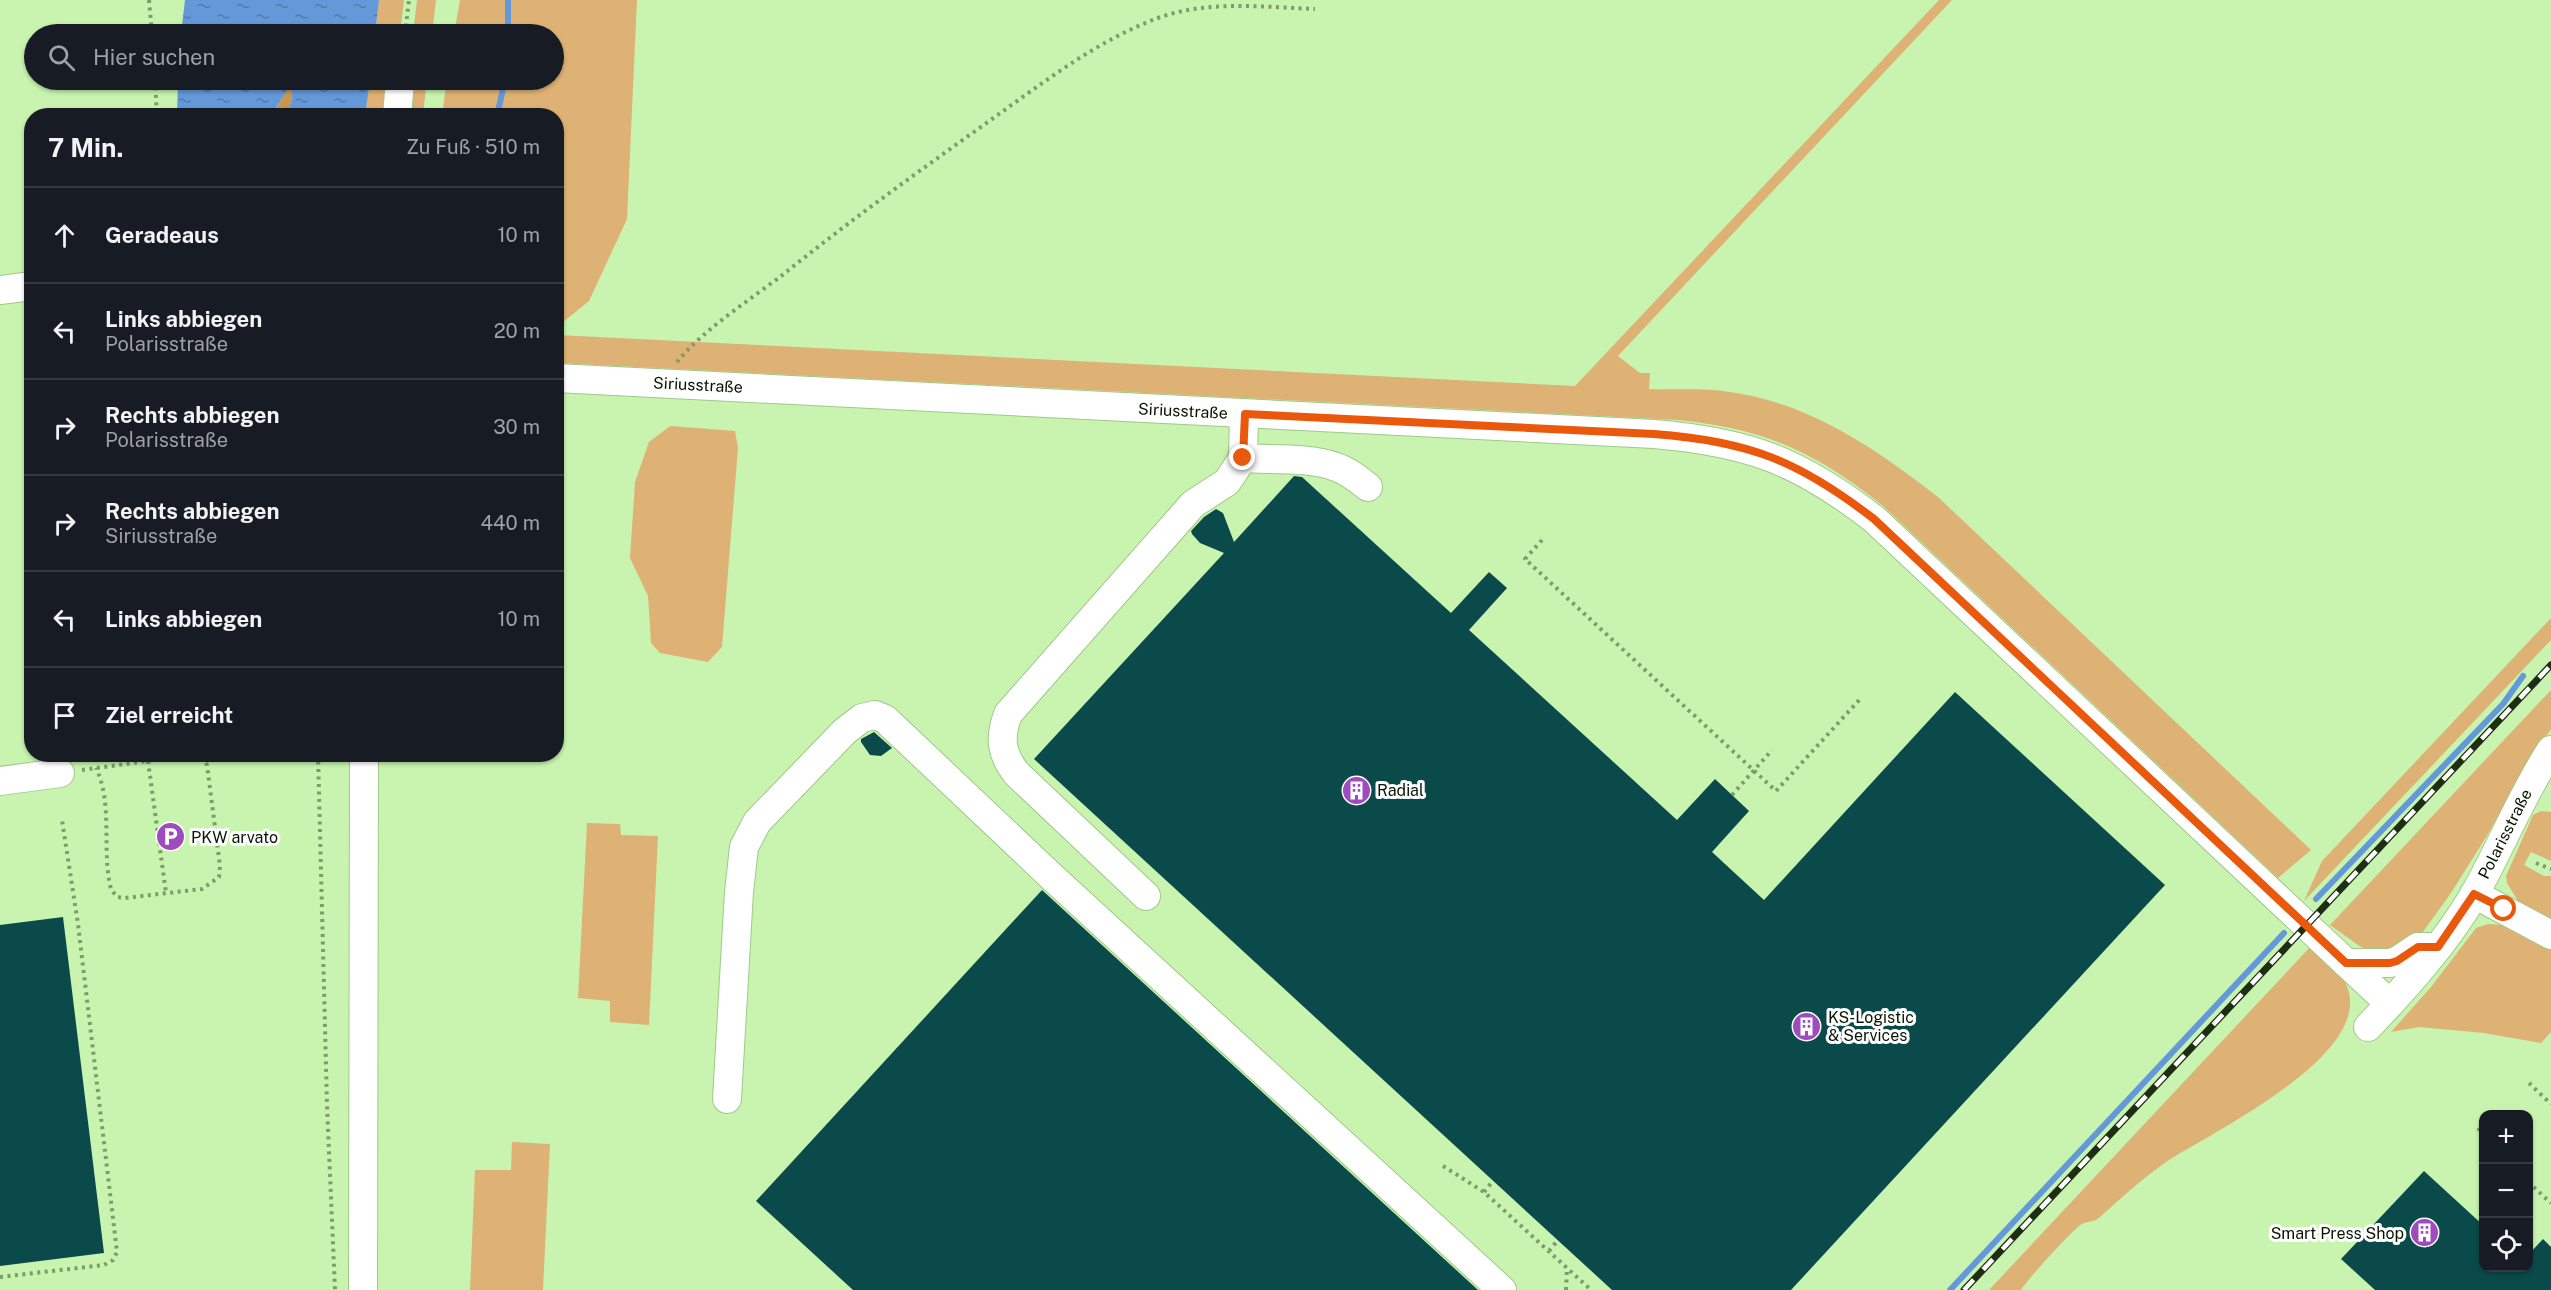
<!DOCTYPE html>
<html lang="de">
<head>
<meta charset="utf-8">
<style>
	:root { --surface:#171b24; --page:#242831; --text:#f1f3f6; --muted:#9ea1a6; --line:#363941 }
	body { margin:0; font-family:"Public Sans",sans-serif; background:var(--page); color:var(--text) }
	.controls { position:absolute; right:18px; bottom:18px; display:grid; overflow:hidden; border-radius:12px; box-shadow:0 2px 4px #0004 }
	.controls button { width:54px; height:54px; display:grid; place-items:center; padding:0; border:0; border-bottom:2px solid var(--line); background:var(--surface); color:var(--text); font:30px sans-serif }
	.stop { position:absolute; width:18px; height:18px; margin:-14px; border:4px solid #ea580c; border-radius:50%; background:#fff }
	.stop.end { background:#ea580c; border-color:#fff; box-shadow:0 2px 6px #0008 }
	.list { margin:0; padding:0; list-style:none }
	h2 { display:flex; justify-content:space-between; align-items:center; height:78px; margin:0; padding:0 24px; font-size:26px }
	h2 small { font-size:20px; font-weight:400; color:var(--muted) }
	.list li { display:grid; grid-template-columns:39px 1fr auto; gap:18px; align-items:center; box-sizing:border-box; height:96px; padding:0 24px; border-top:2px solid var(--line) }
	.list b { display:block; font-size:22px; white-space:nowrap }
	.list p { margin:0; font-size:20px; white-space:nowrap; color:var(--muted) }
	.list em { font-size:20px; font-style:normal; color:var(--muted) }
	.icon { flex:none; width:33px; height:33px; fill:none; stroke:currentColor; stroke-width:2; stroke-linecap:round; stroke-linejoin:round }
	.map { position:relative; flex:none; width:2551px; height:1290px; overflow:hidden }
	.search { position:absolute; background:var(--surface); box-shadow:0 2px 4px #0004; left:24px; top:24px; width:540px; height:66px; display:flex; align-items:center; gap:15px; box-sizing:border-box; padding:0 21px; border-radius:33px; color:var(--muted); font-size:22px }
	.panel { position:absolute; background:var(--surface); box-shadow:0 2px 4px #0004; left:24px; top:108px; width:540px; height:654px; border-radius:24px }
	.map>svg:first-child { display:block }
</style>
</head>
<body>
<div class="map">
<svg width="2551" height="1290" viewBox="0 0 2551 1290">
	<defs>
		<pattern id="forest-firs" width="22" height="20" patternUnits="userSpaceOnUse" patternTransform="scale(1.5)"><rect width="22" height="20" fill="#c9964a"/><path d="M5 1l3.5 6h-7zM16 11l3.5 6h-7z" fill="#a1793b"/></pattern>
		<pattern id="water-ripples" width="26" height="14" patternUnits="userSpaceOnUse" patternTransform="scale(1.5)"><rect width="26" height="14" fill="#6498d8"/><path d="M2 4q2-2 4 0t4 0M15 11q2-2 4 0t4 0" fill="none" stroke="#507bad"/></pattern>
	</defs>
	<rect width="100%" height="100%" fill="#c8f4b0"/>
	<path fill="#deb275" d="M379 0H404L400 34H375Z
		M417 0H436L432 34H413Z
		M460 0H637L627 219 589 301 557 327 556 116 442 115 447 80H554V34H454Z
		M1939 0H1952L1618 356 1640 373H1650L1649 389C1673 390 1699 388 1723 391 1807 401 1873 447 1938 497L2311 850 2278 878 1883 506C1816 452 1763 428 1677 420L557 363V335L1575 386Z
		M369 80H395L392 115 365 116Z
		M407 80H427L423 115 403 116Z
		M670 426 735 431 738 448 722 647 708 662 660 653 651 643 648 596 630 558 635 482 649 442Z
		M2551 618V640L2304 901 2322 861Z
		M2551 690V729L2523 771 2488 834 2451 893 2417 940 2406 949 2370 950 2361 947 2330 925Z
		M2541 811 2551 812V861L2531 852 2524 865 2544 876H2551V922L2518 901 2507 883 2506 876 2533 815Z
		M587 823 620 824 621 835 658 836 649 1025 610 1022V1001L578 998Z
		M2488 924 2504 925 2551 946V1032L2541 1043 2484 1033 2419 1027 2391 1032 2431 987 2476 928Z
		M2312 945C2328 960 2348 975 2350 999 2355 1063 2215 1131 2169 1160 2144 1177 2122 1197 2099 1218 2094 1222 2088 1221 2082 1224 2074 1228 2026 1281 2021 1290H1989Z
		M512 1142 550 1144 543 1290H470L475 1170H511Z"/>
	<path fill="url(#forest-firs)" d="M290 84 292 96 288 115 272 116Z"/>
	<path fill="url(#water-ripples)" d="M185 0H379L375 34H181Z
		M178 80H370L365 116 288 115 292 96 290 85 272 115H177Z"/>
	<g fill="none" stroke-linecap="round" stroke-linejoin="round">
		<path stroke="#6498d8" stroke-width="6" d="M508 0V34
			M497 116 505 80
			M2316 899 2503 704 2523 676
			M1950 1290 2284 933"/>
	</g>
	<path fill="#0b4a4a" d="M1294 476 1302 477 1451 613 1489 572 1507 588 1469 630 1677 820 1715 779 1749 811 1712 852 1764 900 1955 692 2165 885 1791 1290H1612L1034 759 1224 553 1200 543 1192 534 1191 531 1204 517 1216 509 1223 513 1234 542Z
		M874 732 892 748 881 756 870 755 861 742V739Z
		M1042 890 1478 1290H853L756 1201Z
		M63 917 104 1253 0 1266V925Z
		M2424 1171 2484 1226V1268H2529V1254L2543 1239 2551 1247V1290H2375L2341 1259Z"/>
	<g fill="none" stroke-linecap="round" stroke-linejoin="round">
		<defs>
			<path id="minor" d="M397 116 400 80
				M0 290 32 286
				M556 378 1654 434C1749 442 1799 461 1874 519L2390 1004
				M1243 458C1270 460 1311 457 1336 467 1348 471 1358 479 1368 487
				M0 781 60 773
				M2474 894 2551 935
				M1146 896 1017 774C1001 754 999 738 1008 714L1193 504 1227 482 1243 458 1244 414
				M2346 963H2390L2397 961 2418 947H2438
				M2368 1027C2407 986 2445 944 2474 895 2501 847 2521 796 2551 750
				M727 1099 739 892 744 847 757 822 845 731 862 718 875 715 885 719 1052 877 1502 1290
				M363 1290 364 754"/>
		</defs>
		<use href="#minor" stroke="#9fc988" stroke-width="30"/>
		<path stroke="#7c9c6a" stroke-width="4" stroke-dasharray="3 4.5" stroke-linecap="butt" d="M149 0 152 34
			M405 34 409 0
			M155 80 157 116
			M677 362C705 328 750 300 785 273 852 219 922 169 992 119 1044 82 1098 40 1158 18 1207 0 1264 7 1315 9
			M1542 540 1525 559 1776 791 1862 697
			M318 754 327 1105 335 1290
			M148 761 166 893
			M82 770 191 755 204 760 207 765 220 866 219 877 202 889 125 898 117 897C114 893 111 890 110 885 102 847 113 804 96 768
			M1732 795 1772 750
			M2536 863 2551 869
			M2529 1083 2551 1104
			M2478 1128 2484 1136
			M1443 1166 1484 1192 1591 1290
			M2528 1182 2551 1203
			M1484 1192 1492 1182
			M1549 1251 1558 1240
			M0 1277 104 1265 113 1260 117 1252 78 924 62 820
			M1566 1290 1567 1268"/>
		<use href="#minor" stroke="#fff" stroke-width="28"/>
		<defs>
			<path id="rail" d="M1964 1290 2551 665"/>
		</defs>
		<use href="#rail" stroke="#1d2e14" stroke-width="7"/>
		<use href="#rail" stroke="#fff" stroke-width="4.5" stroke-dasharray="14" stroke-linecap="butt"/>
	</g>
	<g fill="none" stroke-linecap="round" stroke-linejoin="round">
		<path stroke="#ea580c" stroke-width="8" d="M1243 458 1245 414 1654 434C1749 441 1799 461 1874 519L2346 963H2390L2397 961 2418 947H2438L2474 894 2504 909"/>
	</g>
	<defs>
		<symbol id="building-disc" viewBox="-11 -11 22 22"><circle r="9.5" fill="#9c4cbd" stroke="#fff"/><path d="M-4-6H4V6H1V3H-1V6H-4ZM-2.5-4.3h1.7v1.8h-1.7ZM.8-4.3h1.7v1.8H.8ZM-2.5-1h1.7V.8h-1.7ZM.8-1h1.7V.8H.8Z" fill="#fff"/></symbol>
		<symbol id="parking-disc" viewBox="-11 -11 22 22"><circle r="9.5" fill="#9c4cbd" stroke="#fff"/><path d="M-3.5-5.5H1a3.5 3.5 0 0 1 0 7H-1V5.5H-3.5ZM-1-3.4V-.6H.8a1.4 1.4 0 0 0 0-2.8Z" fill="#fff"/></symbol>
	</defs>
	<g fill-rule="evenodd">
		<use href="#building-disc" x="1340" y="774" width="33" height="33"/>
		<use href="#parking-disc" x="154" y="820" width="33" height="33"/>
		<use href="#building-disc" x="1790" y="1010" width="33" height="33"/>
		<use href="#building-disc" x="2408" y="1216" width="33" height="33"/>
	</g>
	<g text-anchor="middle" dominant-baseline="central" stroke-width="6" stroke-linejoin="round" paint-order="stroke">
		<g font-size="16" fill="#071500" stroke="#fff">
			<text transform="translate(698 385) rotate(3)">Siriusstraße</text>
			<text transform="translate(1183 411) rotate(3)">Siriusstraße</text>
			<text transform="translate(2505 834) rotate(-63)">Polarisstraße</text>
		</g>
		<g font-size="16" fill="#071500" stroke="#fff" text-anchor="start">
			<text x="1377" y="790">Radial</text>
			<text x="191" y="837">PKW arvato</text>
			<text x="1828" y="1017">KS-Logistic<tspan x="1828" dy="18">&amp; Services</tspan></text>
			<text x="2404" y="1233" text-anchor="end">Smart Press Shop</text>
		</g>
	</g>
</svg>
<div class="controls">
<button>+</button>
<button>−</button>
<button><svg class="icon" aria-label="locate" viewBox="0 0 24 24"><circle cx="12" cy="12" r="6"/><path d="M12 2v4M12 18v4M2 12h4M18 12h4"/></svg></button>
</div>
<div class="stop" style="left:2504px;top:909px"></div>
<div class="stop end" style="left:1243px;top:458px"></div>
<div class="search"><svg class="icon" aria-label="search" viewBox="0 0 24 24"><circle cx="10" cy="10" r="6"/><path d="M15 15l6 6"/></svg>Hier suchen</div>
<section class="panel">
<h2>7 Min.<small>Zu Fuß · 510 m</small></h2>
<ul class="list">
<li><svg class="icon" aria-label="ahead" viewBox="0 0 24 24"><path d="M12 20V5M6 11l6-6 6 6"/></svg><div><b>Geradeaus</b></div><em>10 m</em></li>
<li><svg class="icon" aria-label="left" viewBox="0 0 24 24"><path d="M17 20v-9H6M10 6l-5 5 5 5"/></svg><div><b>Links abbiegen</b><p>Polarisstraße</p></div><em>20 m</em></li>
<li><svg class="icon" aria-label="right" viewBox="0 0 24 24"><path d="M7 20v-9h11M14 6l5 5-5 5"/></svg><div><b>Rechts abbiegen</b><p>Polarisstraße</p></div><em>30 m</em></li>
<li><svg class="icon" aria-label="right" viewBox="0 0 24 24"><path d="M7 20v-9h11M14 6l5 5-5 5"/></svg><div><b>Rechts abbiegen</b><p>Siriusstraße</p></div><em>440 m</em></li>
<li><svg class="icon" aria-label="left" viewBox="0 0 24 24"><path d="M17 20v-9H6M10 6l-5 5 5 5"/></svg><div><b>Links abbiegen</b></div><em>10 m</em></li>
<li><svg class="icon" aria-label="arrive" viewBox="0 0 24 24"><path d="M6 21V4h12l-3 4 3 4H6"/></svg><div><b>Ziel erreicht</b></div></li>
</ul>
</section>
</div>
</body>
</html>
